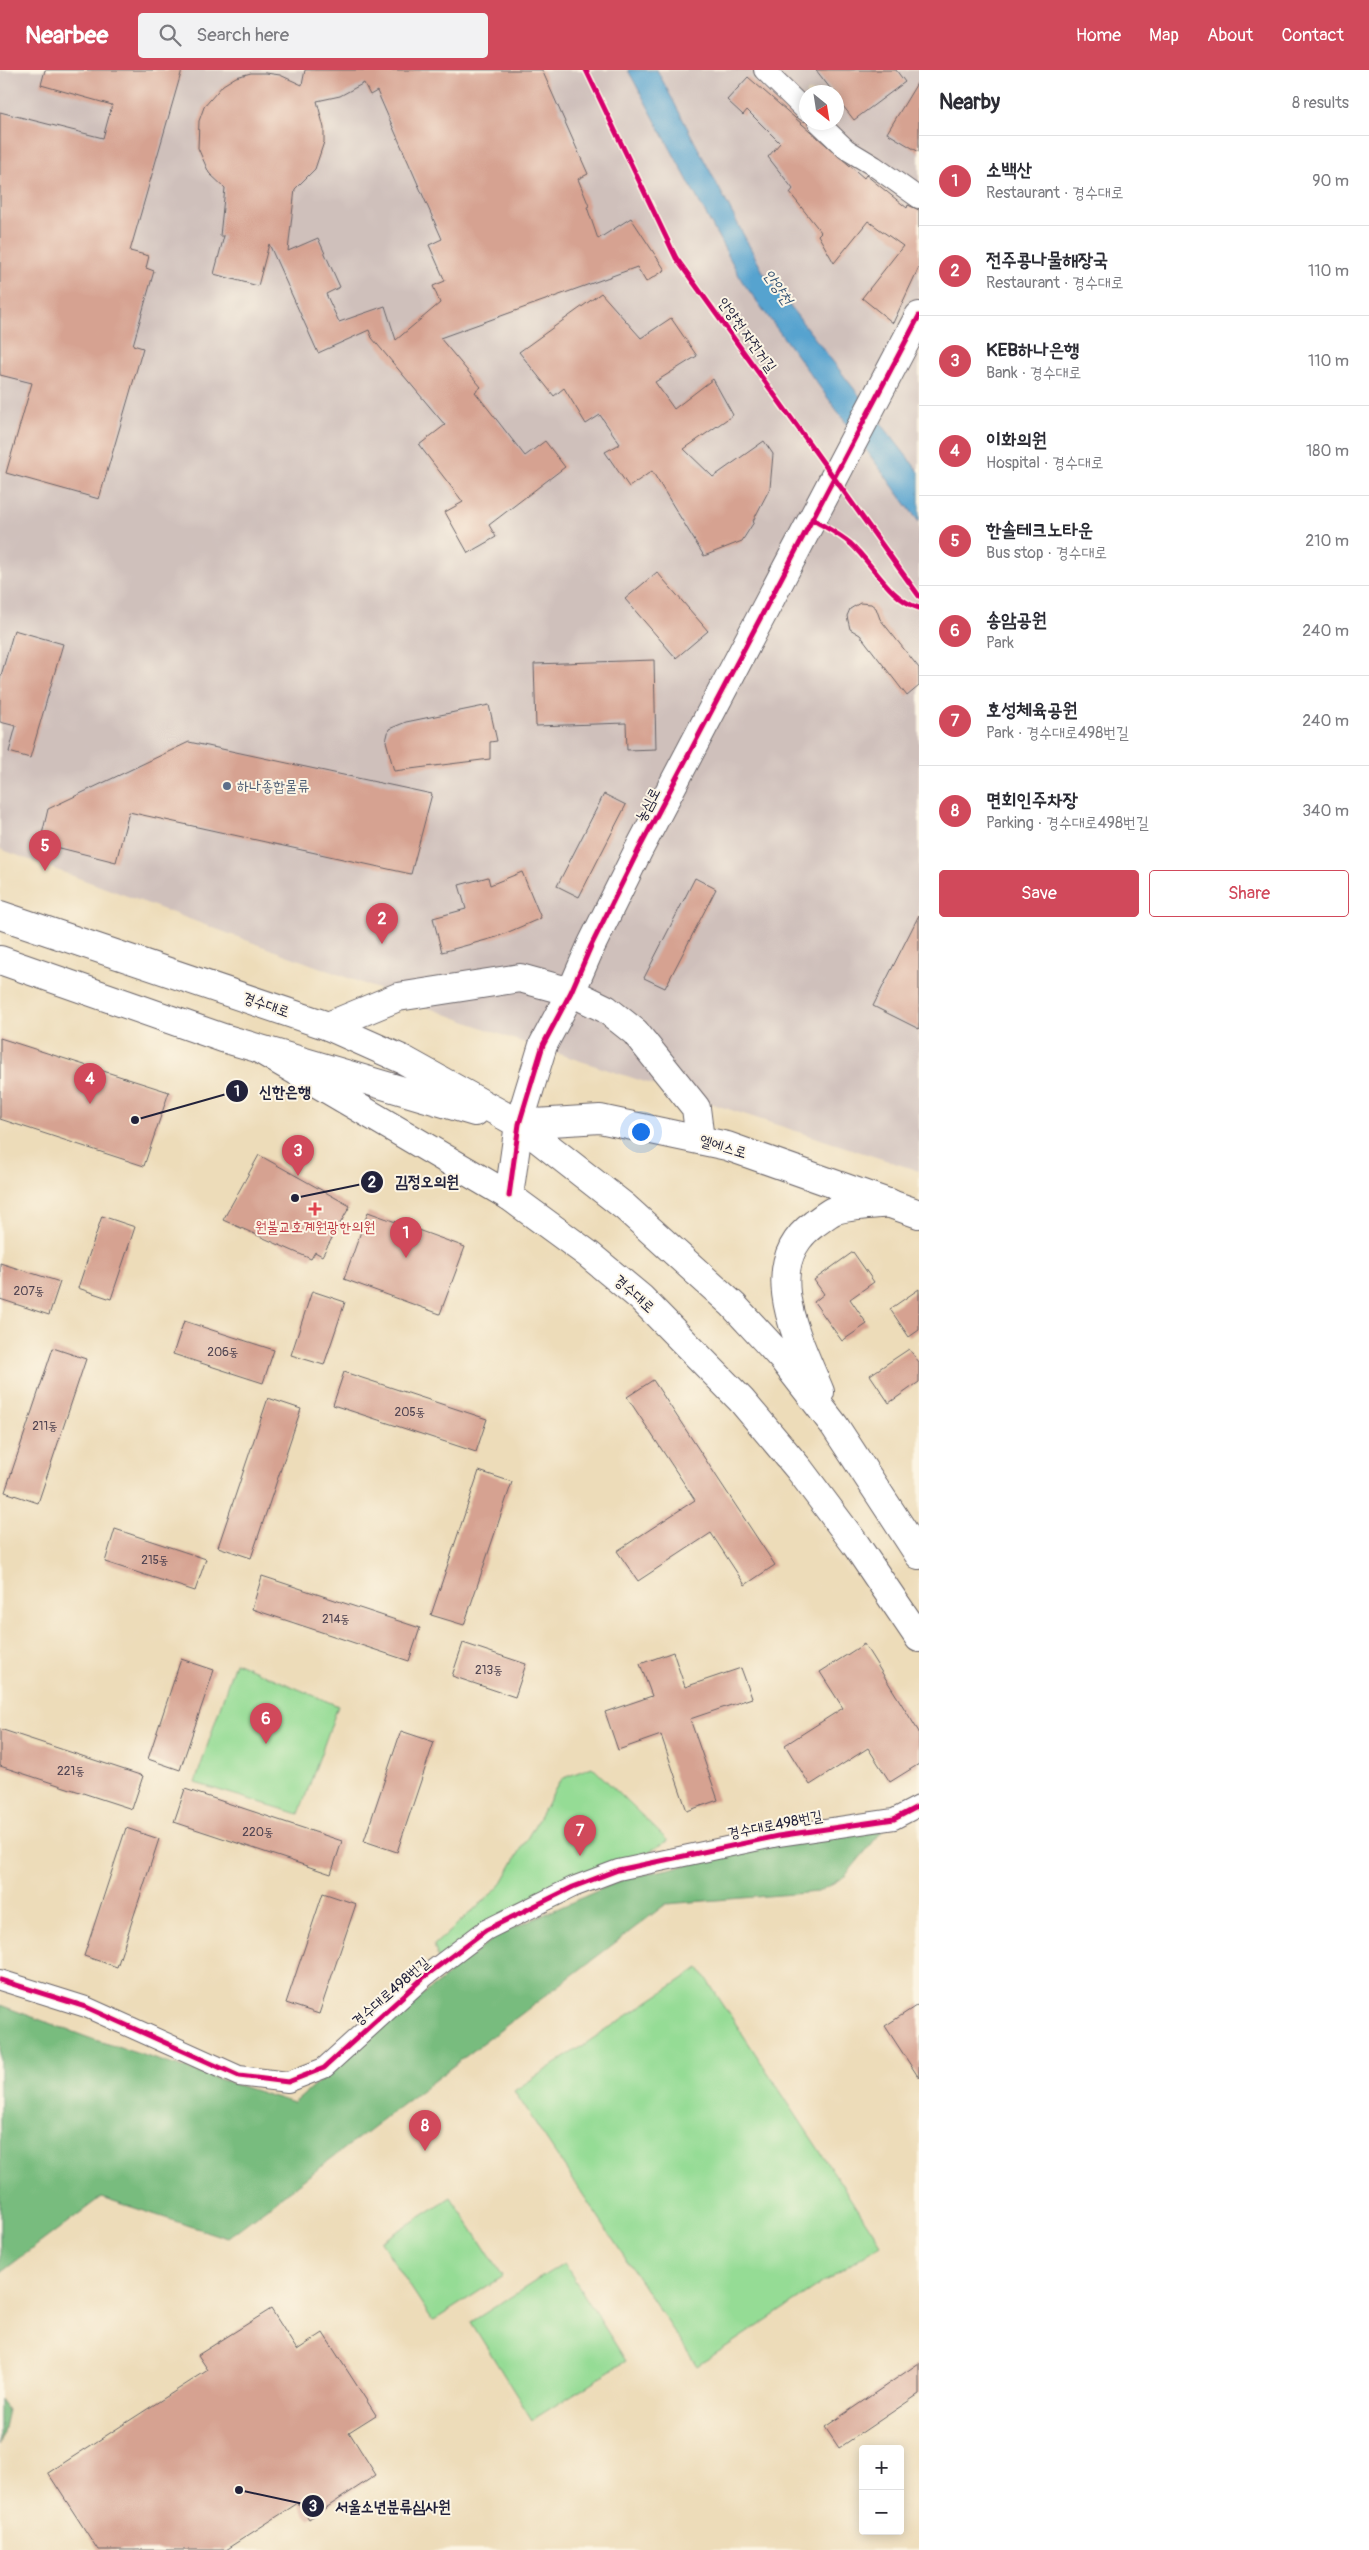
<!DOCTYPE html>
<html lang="en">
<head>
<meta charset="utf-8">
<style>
	:root { --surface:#fff; --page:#f2f2f3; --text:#2b2b33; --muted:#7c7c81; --line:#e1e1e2; --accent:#d1495b }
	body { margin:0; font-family:Pangolin,"Poor Story",sans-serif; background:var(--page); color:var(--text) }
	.controls { position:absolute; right:15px; bottom:15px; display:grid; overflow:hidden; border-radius:5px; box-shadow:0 2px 12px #0003 }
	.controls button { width:45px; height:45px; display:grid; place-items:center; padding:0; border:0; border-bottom:1px solid var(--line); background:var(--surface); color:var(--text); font:25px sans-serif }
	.compass { position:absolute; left:799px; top:15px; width:45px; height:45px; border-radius:50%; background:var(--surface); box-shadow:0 2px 12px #0003; rotate:150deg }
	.you { position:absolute; left:640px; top:1061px; width:18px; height:18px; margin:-12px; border:4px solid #fff; border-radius:50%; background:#1a73e8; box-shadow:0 0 0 8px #1a73e833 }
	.badge { display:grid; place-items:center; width:32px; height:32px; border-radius:50%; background:var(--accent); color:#fff; font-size:16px; font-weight:700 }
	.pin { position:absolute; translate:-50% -41px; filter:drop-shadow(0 1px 2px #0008) }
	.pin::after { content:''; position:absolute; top:26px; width:18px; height:15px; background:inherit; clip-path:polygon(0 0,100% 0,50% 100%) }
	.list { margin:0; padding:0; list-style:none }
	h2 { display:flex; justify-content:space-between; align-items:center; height:65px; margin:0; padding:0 20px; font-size:21px }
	h2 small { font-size:16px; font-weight:400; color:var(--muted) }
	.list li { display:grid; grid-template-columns:32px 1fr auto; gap:15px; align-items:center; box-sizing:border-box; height:90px; padding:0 20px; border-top:1px solid var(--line) }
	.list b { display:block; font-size:19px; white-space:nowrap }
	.list p { margin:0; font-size:16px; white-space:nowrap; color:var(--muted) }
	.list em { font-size:16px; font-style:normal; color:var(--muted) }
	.actions { display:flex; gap:10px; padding:15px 20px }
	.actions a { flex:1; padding:11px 0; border:1px solid var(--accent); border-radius:5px; text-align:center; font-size:18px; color:var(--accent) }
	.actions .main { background:var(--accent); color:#fff }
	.icon { flex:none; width:28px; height:28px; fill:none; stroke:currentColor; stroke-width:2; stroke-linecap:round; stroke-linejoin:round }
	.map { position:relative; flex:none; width:919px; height:2480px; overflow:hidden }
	header { display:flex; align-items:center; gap:30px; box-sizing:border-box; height:70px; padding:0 25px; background:var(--accent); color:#fff }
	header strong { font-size:24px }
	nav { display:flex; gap:28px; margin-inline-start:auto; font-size:18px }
	.search { width:350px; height:45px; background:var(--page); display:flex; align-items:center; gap:12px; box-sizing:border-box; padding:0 18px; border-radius:5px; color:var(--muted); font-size:19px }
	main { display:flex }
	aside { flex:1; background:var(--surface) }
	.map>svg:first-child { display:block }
</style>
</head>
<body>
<header>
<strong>Nearbee</strong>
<div class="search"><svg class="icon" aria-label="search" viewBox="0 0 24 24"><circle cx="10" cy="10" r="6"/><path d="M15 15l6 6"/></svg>Search here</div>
<nav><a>Home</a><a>Map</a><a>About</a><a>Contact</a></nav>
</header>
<main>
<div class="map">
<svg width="919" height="2480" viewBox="0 0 919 2480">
	<rect width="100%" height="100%" fill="#fcf5e5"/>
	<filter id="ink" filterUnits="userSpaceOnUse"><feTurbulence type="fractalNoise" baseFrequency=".02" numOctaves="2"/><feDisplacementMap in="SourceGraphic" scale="10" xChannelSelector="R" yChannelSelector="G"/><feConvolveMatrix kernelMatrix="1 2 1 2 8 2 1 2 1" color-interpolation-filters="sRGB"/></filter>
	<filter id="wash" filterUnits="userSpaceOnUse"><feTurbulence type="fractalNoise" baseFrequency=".0096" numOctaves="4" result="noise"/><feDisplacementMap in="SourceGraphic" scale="20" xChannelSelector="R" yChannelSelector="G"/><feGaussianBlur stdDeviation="1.12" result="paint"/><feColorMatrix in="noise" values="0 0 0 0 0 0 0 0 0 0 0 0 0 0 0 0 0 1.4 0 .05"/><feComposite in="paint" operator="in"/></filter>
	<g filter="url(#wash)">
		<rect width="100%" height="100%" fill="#eddcb9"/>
		<path fill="#cfc0bb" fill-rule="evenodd" d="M0 0H919V1101L513 969 0 779ZM806 22H836V52H806Z"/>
		<path fill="#95dc95" stroke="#5c7f68" d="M235 1592 338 1636 299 1744 195 1713Z
			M592 1697 668 1771 440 1895 434 1875 500 1816 561 1709Z
			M699 1898 881 2174 697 2296 514 2021Z
			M451 2127 503 2206 433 2251 381 2172Z
			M564 2193 626 2291 532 2350 471 2252Z"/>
		<path fill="#78bc7e" stroke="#4d6f5c" d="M883 1760 845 1806 818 1822 666 1834 227 2168 101 2127 0 2203V1935L92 1969 294 2033 416 1930 498 1865 624 1809 798 1770Z
			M0 2329 8 2340 0 2375Z"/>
		<path fill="#57a3cf" stroke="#3c6285" d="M628 0H657L763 202 919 402V452L742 211Z"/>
		<g id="blocks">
			<path fill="#d6a291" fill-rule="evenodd" d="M45 0H182L130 181 149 186 146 198 154 201 133 275 143 278 99 429 6 403 32 313 0 305V42L103 68 112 35 41 15Z
				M305 0H542L588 104 578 109 589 136 587 137 598 169 631 148 665 200 646 212 637 197 440 268 481 317 475 322 525 386 545 371 565 397 489 455 496 467 468 483 445 442 463 432 419 375 445 355 372 268 369 260 318 283 269 174 258 216 214 204 224 166H220L225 118 209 103 198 78 199 51 204 37 223 15 236 7 251 3H266L280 5 302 15ZM364 13 370 25 377 21 442 169 429 175 445 211 433 216 440 233 396 270 385 236 339 252 326 224 340 217 318 168 288 181 295 119 315 99 324 72V58L317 31 340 26Z
				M816 0H896L905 12 854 50 836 27V22H833Z
				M748 7 864 108 866 105 907 138 908 135 919 140V197L893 253 862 228 903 176 868 151 834 193 818 165 821 162 790 123 793 119 768 87 780 73 747 40 743 45 727 30Z
				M919 10V82L887 63Z
				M601 223 641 268 671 248 697 286 655 312 674 339 713 309 733 345 684 379 713 407 764 371 773 384 770 418 753 451 754 452 742 471 704 486 652 401 629 417 605 382 620 374 600 345 586 354 564 318 554 326 519 282Z
				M657 502 708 561 676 588 625 529Z
				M860 533 871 534 876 538 880 549 919 598V616L907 626 860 565 850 559 847 546 850 539Z
				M14 560 63 574 30 688 9 682 16 656 0 652V609Z
				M654 590 656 679 627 680 626 653 536 656 534 594Z
				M489 635 497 671 490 672V689L394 701 386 671 389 659 406 652Z
				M189 672 432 724 411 804 129 742 116 792 40 773 48 739Z
				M604 724 626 735 579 827 557 816Z
				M522 802 541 848 497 867 442 882 433 848 466 839 459 815 488 807 490 815Z
				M695 808 716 819 665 918 644 908Z
				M919 845V959L873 936Z
				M0 968 169 1022 144 1096 0 1049Z
				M259 1085 350 1136 322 1186 315 1182 311 1189 223 1150Z
				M368 1142 465 1177 440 1244 344 1209Z
				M102 1146 135 1157 111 1229 78 1218Z
				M853 1182 874 1212 850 1229 867 1254 842 1271 814 1232 824 1224 814 1210Z
				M0 1193 60 1212 49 1245 0 1229Z
				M919 1219V1260L909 1267 890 1239Z
				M312 1221 345 1232 324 1295 291 1285Z
				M184 1251 274 1280 263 1313 173 1284Z
				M53 1278 86 1289 38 1433 5 1422Z
				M909 1279 919 1292V1312L889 1333 870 1305Z
				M344 1302 487 1349 476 1382 333 1335Z
				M653 1310 775 1495 745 1515 711 1463 638 1511 617 1481 695 1430 627 1327Z
				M268 1328 301 1339 251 1488 218 1477Z
				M479 1401 512 1412 464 1555 431 1545Z
				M115 1459 206 1489 195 1521 105 1492Z
				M262 1506 420 1558 409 1591 252 1539Z
				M463 1573 526 1594 515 1627 452 1606Z
				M864 1574 919 1662V1694L890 1712 868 1678 810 1715 785 1675 843 1638 820 1602Z
				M673 1582 685 1617 741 1598 752 1628 690 1649 718 1730 687 1741 661 1665 618 1680 605 1642 652 1626 640 1594Z
				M181 1589 214 1600 180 1700 148 1689Z
				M0 1659 143 1706 132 1739 0 1696Z
				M401 1661 434 1672 397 1782 364 1771Z
				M185 1719 342 1771 331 1804 174 1752Z
				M126 1758 159 1769 117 1897 84 1886Z
				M323 1823 356 1834 319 1944 286 1933Z
				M919 1934V2008L885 1956Z
				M271 2239 297 2280 323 2263 376 2345 349 2362 376 2405 309 2449 298 2433 225 2480H98L48 2403 208 2300 198 2285Z
				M919 2293V2324L839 2378 825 2357Z"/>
		</g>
	</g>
	<g filter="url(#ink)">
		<use href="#blocks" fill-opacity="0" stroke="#696367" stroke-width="1"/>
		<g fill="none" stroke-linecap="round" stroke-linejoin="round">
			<defs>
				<path id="street" d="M764 0 806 41
					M818 52 846 79 874 96 919 128
					M0 1910 86 1937 239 2006 288 2012 324 1998 424 1907 486 1860 573 1817 618 1800 778 1766 894 1749 919 1736"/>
				<path id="secondary" d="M328 956 398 927 520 908 571 922 606 939 635 962 696 1038 700 1070
					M519 1054 600 1049 727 1076 919 1144
					M509 1126 519 1054 543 975 571 922 591 876 638 781 919 246"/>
				<path id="primary" d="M0 845 328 956 404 990 519 1054 625 1137 733 1235 782 1288 834 1355 919 1485
					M0 890 223 968 475 1042
					M259 979 509 1126 588 1184 641 1228 741 1330 799 1399 856 1475 919 1568
					M820 1322C799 1271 757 1195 814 1154 820 1150 827 1144 833 1141 847 1135 874 1135 890 1133"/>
			</defs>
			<use href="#street" stroke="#696367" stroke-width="22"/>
			<use href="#secondary" stroke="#696367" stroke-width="30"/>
			<use href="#primary" stroke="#696367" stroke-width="30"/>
			<use href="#street" stroke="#fff" stroke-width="20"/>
			<use href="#secondary" stroke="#fff" stroke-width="28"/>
			<use href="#primary" stroke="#fff" stroke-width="28"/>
			<defs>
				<path id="cycleway" d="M586 0 676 188 919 526
					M812 449C825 457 839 464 851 474 873 494 890 530 919 538
					M509 1126 519 1054 543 975 571 922 591 876 638 781 919 246
					M0 1910 86 1937 239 2006 288 2012 324 1998 424 1907 486 1860 573 1817 618 1800 778 1766 894 1749 919 1736"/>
			</defs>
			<use href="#cycleway" stroke="#fcf5e5" stroke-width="8"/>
			<use href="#cycleway" stroke="#d6006c" stroke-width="5"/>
		</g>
	</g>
	<circle fill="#5c6f8a" stroke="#fcf5e5" stroke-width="2" cx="227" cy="716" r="5"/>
	<path fill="#e0444e" stroke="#fcf5e5" stroke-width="2" d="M312.5 1131.5h5v5h5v5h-5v5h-5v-5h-5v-5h5z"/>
	<g text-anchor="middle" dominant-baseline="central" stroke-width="4" stroke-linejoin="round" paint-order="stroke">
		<g font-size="12" fill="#4f4250">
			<text x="29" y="1221">207동</text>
			<text x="223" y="1282">206동</text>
			<text x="410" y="1342">205동</text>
			<text x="45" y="1356">211동</text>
			<text x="155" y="1490">215동</text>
			<text x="336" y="1549">214동</text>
			<text x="489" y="1600">213동</text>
			<text x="71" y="1701">221동</text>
			<text x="258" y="1762">220동</text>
		</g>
		<g font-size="15" fill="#22223b" stroke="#fcf5e5">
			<text transform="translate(747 265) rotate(54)">안양천 자전거길</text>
			<text transform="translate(648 735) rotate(-62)">농심로</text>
			<text transform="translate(266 935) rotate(19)">경수대로</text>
			<text transform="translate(723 1077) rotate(16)">엘에스로</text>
			<text transform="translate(634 1224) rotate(42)">경수대로</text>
			<text transform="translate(775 1755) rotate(-11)">경수대로498번길</text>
			<text transform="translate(391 1922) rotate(-41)">경수대로498번길</text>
		</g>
		<g font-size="15" fill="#4e5e75" stroke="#fcf5e5" text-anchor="start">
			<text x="237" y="716">하나종합물류</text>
		</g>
		<g font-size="15" fill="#be3a42" stroke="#fcf5e5">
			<text x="315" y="1157">원불교호계원광한의원</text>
		</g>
		<g font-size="16" font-style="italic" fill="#375676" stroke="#fcf5e5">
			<text transform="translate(778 217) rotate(55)">안양천</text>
		</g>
	</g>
	<path fill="none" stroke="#22223b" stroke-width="2" d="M135 1050L237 1021M295 1128L372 1112M239 2420L313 2436"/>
	<g fill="#22223b" stroke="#fcf5e5" stroke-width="2">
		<circle cx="135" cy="1050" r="5"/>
		<circle cx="295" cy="1128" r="5"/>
		<circle cx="239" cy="2420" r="5"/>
		<circle cx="237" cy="1021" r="12"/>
		<circle cx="372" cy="1112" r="12"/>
		<circle cx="313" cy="2436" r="12"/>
	</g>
	<g font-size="15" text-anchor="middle" font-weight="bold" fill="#fff">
		<text x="237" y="1026">1</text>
		<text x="372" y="1117">2</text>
		<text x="313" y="2441">3</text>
	</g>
	<g font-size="16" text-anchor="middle" font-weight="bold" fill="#22223b" stroke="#fcf5e5" stroke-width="4" stroke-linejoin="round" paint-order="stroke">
		<text x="285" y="1027">신한은행</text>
		<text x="427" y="1117">김정오의원</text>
		<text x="393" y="2442">서울소년분류심사원</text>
	</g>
</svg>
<div class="controls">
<button>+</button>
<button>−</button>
</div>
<svg class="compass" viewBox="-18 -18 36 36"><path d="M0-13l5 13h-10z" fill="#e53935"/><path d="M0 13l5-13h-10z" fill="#7c7c81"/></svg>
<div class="you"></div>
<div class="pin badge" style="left:406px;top:1188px">1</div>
<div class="pin badge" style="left:382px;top:874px">2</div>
<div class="pin badge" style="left:298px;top:1106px">3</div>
<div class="pin badge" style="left:90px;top:1034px">4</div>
<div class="pin badge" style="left:45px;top:801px">5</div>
<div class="pin badge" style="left:266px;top:1674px">6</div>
<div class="pin badge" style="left:580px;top:1786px">7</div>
<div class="pin badge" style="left:425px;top:2081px">8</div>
</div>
<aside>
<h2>Nearby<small>8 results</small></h2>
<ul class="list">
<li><span class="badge">1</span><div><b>소백산</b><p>Restaurant · 경수대로</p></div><em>90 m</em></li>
<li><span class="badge">2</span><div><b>전주콩나물해장국</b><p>Restaurant · 경수대로</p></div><em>110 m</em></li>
<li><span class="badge">3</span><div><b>KEB하나은행</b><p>Bank · 경수대로</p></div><em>110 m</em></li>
<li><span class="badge">4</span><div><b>이화의원</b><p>Hospital · 경수대로</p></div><em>180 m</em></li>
<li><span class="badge">5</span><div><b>한솔테크노타운</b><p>Bus stop · 경수대로</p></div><em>210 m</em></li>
<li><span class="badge">6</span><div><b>송암공원</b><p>Park</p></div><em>240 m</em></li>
<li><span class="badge">7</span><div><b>호성체육공원</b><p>Park · 경수대로498번길</p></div><em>240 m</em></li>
<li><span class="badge">8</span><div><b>면회인주차장</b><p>Parking · 경수대로498번길</p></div><em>340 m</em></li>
</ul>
<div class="actions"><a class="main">Save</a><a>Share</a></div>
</aside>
</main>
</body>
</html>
